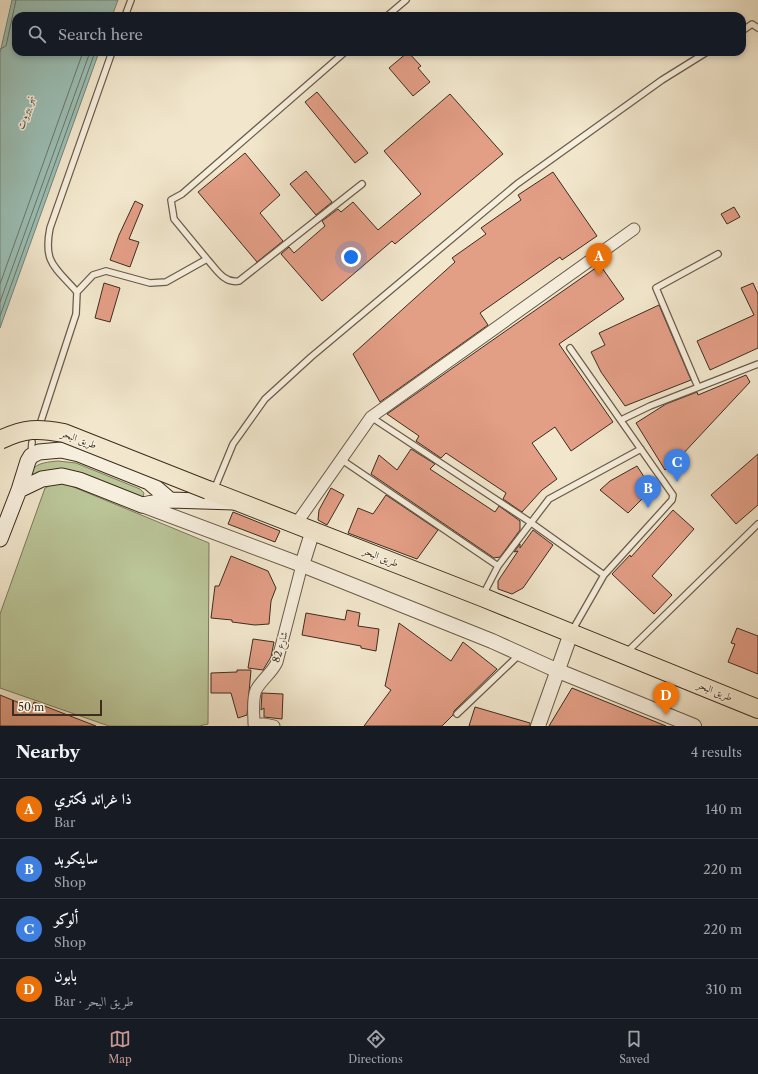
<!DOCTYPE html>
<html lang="en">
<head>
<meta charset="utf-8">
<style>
	:root { --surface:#171b24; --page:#20242c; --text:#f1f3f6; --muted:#9ea1a6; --line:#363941; --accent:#c59692 }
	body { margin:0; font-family:"Libre Caslon Text",Amiri,serif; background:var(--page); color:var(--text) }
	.scale { position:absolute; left:12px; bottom:10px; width:90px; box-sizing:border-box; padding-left:4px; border:2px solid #3d2d1e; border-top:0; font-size:11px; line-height:14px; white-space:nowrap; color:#3d2d1e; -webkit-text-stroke:3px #f7efde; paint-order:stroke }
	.you { position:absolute; left:351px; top:257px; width:14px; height:14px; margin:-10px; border:3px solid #fff; border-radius:50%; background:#1a73e8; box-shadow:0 0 0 6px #1a73e833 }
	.badge { display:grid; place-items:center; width:26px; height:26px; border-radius:50%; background:var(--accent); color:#fff; font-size:13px; font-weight:700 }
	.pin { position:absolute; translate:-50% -33px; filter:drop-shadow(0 1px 2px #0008) }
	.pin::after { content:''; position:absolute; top:21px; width:14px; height:12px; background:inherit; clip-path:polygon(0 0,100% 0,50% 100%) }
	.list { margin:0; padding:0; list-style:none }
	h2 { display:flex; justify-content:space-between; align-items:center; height:52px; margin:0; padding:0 16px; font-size:17px }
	h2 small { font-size:13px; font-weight:400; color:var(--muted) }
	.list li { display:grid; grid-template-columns:26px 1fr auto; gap:12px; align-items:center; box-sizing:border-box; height:60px; padding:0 16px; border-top:1px solid var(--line) }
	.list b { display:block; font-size:15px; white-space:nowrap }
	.list p { margin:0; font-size:13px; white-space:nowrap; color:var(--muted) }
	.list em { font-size:13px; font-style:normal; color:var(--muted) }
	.icon { flex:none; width:22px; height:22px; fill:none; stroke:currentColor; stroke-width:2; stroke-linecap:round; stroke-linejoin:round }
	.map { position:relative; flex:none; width:758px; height:726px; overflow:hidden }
	.search { position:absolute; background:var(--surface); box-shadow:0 2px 6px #0003; left:12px; right:12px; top:12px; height:44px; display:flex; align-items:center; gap:10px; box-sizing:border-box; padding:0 14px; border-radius:12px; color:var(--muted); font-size:15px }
	.sheet { height:292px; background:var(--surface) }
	nav { display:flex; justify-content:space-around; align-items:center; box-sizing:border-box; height:56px; border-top:1px solid var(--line); background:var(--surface); font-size:11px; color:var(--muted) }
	nav a { display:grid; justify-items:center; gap:2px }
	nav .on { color:var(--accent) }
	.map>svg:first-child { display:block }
</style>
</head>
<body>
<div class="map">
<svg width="758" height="726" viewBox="0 0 758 726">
	<rect width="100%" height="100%" fill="#f2e7cd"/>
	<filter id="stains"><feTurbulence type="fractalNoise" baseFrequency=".005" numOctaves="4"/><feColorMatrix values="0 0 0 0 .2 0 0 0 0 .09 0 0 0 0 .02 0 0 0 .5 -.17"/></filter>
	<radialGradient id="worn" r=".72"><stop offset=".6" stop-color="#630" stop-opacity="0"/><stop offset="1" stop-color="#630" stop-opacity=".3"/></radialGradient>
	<path fill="#bac598" stroke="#7c795b" d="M58 461 76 463 140 489 144 493 143 497 139 498 82 477 24 485C33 465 36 463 58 461Z
		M59 481 209 543 208 724 199 726H109L0 688V614L45 488Z"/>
	<path fill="#9bc0b7" stroke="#75857a" d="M12 0H118L112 16H16V52H99L0 328V53Z"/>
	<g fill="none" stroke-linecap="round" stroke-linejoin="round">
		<path stroke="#6c766a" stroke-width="1" d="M0 49 6 46 16 0
			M0 284 83 52
			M0 302 90 52
			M0 316 95 52"/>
	</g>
	<path fill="#e39e86" stroke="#3d2d1e" d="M408 52 421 66 418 68 430 82 413 96 389 68Z
		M317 92 368 153 355 163 305 102Z
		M450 94 503 154 395 244 392 241 322 301 281 254 289 247 294 253 325 226 322 221 338 209 341 212 353 202 378 230 421 194 384 151Z
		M245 153 280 195 260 213 283 241 257 262 198 192Z
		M306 171 332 202 316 215 290 184Z
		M553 172 597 236 562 260 560 257 480 313 488 325 380 402 353 354 455 262 452 258 486 234 481 228 521 200 518 195Z
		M135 201 143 205 129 239 139 242 130 267 110 260 119 235Z
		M734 207 740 217 727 224 721 214Z
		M600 265 624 299 559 344 613 422 571 451 555 427 532 443 557 479 542 490 522 512 503 499 506 493 446 453 441 458 416 441 419 436 387 414Z
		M104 283 120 288 110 322 95 318Z
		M753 283 758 294V348L710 370 697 341 754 315 741 288Z
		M659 305 691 380 625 406 601 372 591 352 605 345 599 333Z
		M746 375 750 382 680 457 682 460 665 470 636 423 666 404 697 392 698 395Z
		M411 449 435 464 430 469 495 512 499 506 520 521V530L500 557 494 558 371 474 379 455 397 470Z
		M758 454V505L736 524 711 495Z
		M637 466 652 489 628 513 600 490 610 481Z
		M331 488 344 495 327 525 318 520 319 510Z
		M386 495 438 530 417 559 348 533 358 508 373 514Z
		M673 510 694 529 652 576 672 595 654 614 612 574 630 555 631 557Z
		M233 512 280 531 275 542 228 524Z
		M533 530 553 545 523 588 512 594 498 589V581L518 551 514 552 520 544V548Z
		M231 556 268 571 276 588 271 601 269 624 255 625 232 622V620L211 618 215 586H219Z
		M347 610 360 613 358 626 379 629 376 651 361 648V646L302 635 306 613 345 620Z
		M399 623 451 661 463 642 497 669 454 711 453 715 442 726H364L391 690 385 686Z
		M737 628 758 636V674L728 662 735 644 731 643Z
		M253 639 274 642 271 657 263 670 248 668Z
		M237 670H251L247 715 238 718 231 693H211V673L237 672Z
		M572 688 666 726H549Z
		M262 693 283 694 282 719 264 717V708L261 710Z
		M0 695 32 708 34 702 96 726H0Z
		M475 707 530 723V726H469Z"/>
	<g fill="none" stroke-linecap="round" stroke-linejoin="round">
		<defs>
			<path id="service" d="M125 16 131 0
				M387 16 406 0
				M742 31 752 24 758 28
				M207 259C216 269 224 284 239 281L362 184
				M77 292 93 275 106 271 150 283 166 282 207 259 174 219 171 200 182 194 345 52
				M570 348 673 495 672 500 604 575 572 631
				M698 387 656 288 718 254
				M371 417 530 522 604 575
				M621 420 650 406 758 364
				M41 421 76 314 77 292C55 267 43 263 50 228L112 52
				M31 454 32 442
				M342 460 498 566
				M214 490 233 444 265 399 311 357 517 184 662 80 707 52
				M483 595 498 566 549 499 641 449
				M626 653 758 524
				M457 714 520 654"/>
			<path id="minor" d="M296 524 371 417 634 229
				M274 726 264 724H254C254 713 252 700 256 690 262 679 272 673 277 662L302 565"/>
			<path id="tertiary" d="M142 505 302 565 492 641 556 670 694 726
				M302 565 313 530
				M538 726 571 633"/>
			<path id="secondary" d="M19 490 42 479 62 476 79 480 142 505 170 500 234 502
				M0 539 19 490 28 461 31 456 39 452 61 450 79 454 149 482 170 500"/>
			<path id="trunk" d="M208 490 482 597 758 709"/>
		</defs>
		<use href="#service" stroke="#6a5c4a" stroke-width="8"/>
		<use href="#minor" stroke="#6a5c4a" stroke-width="13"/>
		<use href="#tertiary" stroke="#6a5c4a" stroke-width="16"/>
		<use href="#secondary" stroke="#3d2d1e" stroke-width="17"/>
		<use href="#trunk" stroke="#3d2d1e" stroke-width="20"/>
		<use href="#service" stroke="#f7efde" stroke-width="5.5"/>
		<use href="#minor" stroke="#f7efde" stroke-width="11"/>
		<use href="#tertiary" stroke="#f7efde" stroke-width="14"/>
		<use href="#secondary" stroke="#f7efde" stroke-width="15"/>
		<use href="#trunk" stroke="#f2e7cd" stroke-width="18"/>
		<defs>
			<path id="trunk-bridge" d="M0 440C25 428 38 428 64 433L208 490"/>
		</defs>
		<use href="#trunk-bridge" stroke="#3d2d1e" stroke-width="20" stroke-linecap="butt"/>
		<use href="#trunk-bridge" stroke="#f2e7cd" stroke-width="18"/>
	</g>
	<g text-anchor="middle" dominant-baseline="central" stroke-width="3" stroke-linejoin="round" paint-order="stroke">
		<g font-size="10" fill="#3d2d1e" stroke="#f7efde">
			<text transform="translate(79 439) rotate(20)">طريق البحر</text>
			<text transform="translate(381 557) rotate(22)">طريق البحر</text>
			<text transform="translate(280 647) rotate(-74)">شارع 82</text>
			<text transform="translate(715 691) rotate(22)">طريق البحر</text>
		</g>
		<g font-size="11" font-style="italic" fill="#545244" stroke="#f7efde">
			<text transform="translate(25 112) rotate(-73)">نهر بيروت</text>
		</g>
	</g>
	<rect width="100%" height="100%" filter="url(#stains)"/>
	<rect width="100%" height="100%" fill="url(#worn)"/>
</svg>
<div class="scale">50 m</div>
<div class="you"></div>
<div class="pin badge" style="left:599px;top:276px;background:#e8710a">A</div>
<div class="pin badge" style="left:648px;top:508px;background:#3f7fe0">B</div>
<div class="pin badge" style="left:677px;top:482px;background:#3f7fe0">C</div>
<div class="pin badge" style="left:666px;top:715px;background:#e8710a">D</div>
<div class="search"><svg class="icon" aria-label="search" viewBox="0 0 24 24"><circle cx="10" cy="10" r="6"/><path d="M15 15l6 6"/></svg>Search here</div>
</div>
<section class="sheet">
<h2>Nearby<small>4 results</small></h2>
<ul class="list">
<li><span class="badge" style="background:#e8710a">A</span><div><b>ذا غراند فكتري</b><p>Bar</p></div><em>140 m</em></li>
<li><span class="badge" style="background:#3f7fe0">B</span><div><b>ساينكوبد</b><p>Shop</p></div><em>220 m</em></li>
<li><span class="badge" style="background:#3f7fe0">C</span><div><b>ألوكو</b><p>Shop</p></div><em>220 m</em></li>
<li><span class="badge" style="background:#e8710a">D</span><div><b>بابون</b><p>Bar · طريق البحر</p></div><em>310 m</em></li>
</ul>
</section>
<nav>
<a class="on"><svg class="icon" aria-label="map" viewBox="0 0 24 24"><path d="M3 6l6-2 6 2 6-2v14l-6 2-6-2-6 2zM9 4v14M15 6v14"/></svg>Map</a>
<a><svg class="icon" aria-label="directions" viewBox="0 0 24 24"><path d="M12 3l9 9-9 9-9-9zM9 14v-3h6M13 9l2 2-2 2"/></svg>Directions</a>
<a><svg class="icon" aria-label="saved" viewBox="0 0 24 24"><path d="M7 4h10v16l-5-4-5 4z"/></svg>Saved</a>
</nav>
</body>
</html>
